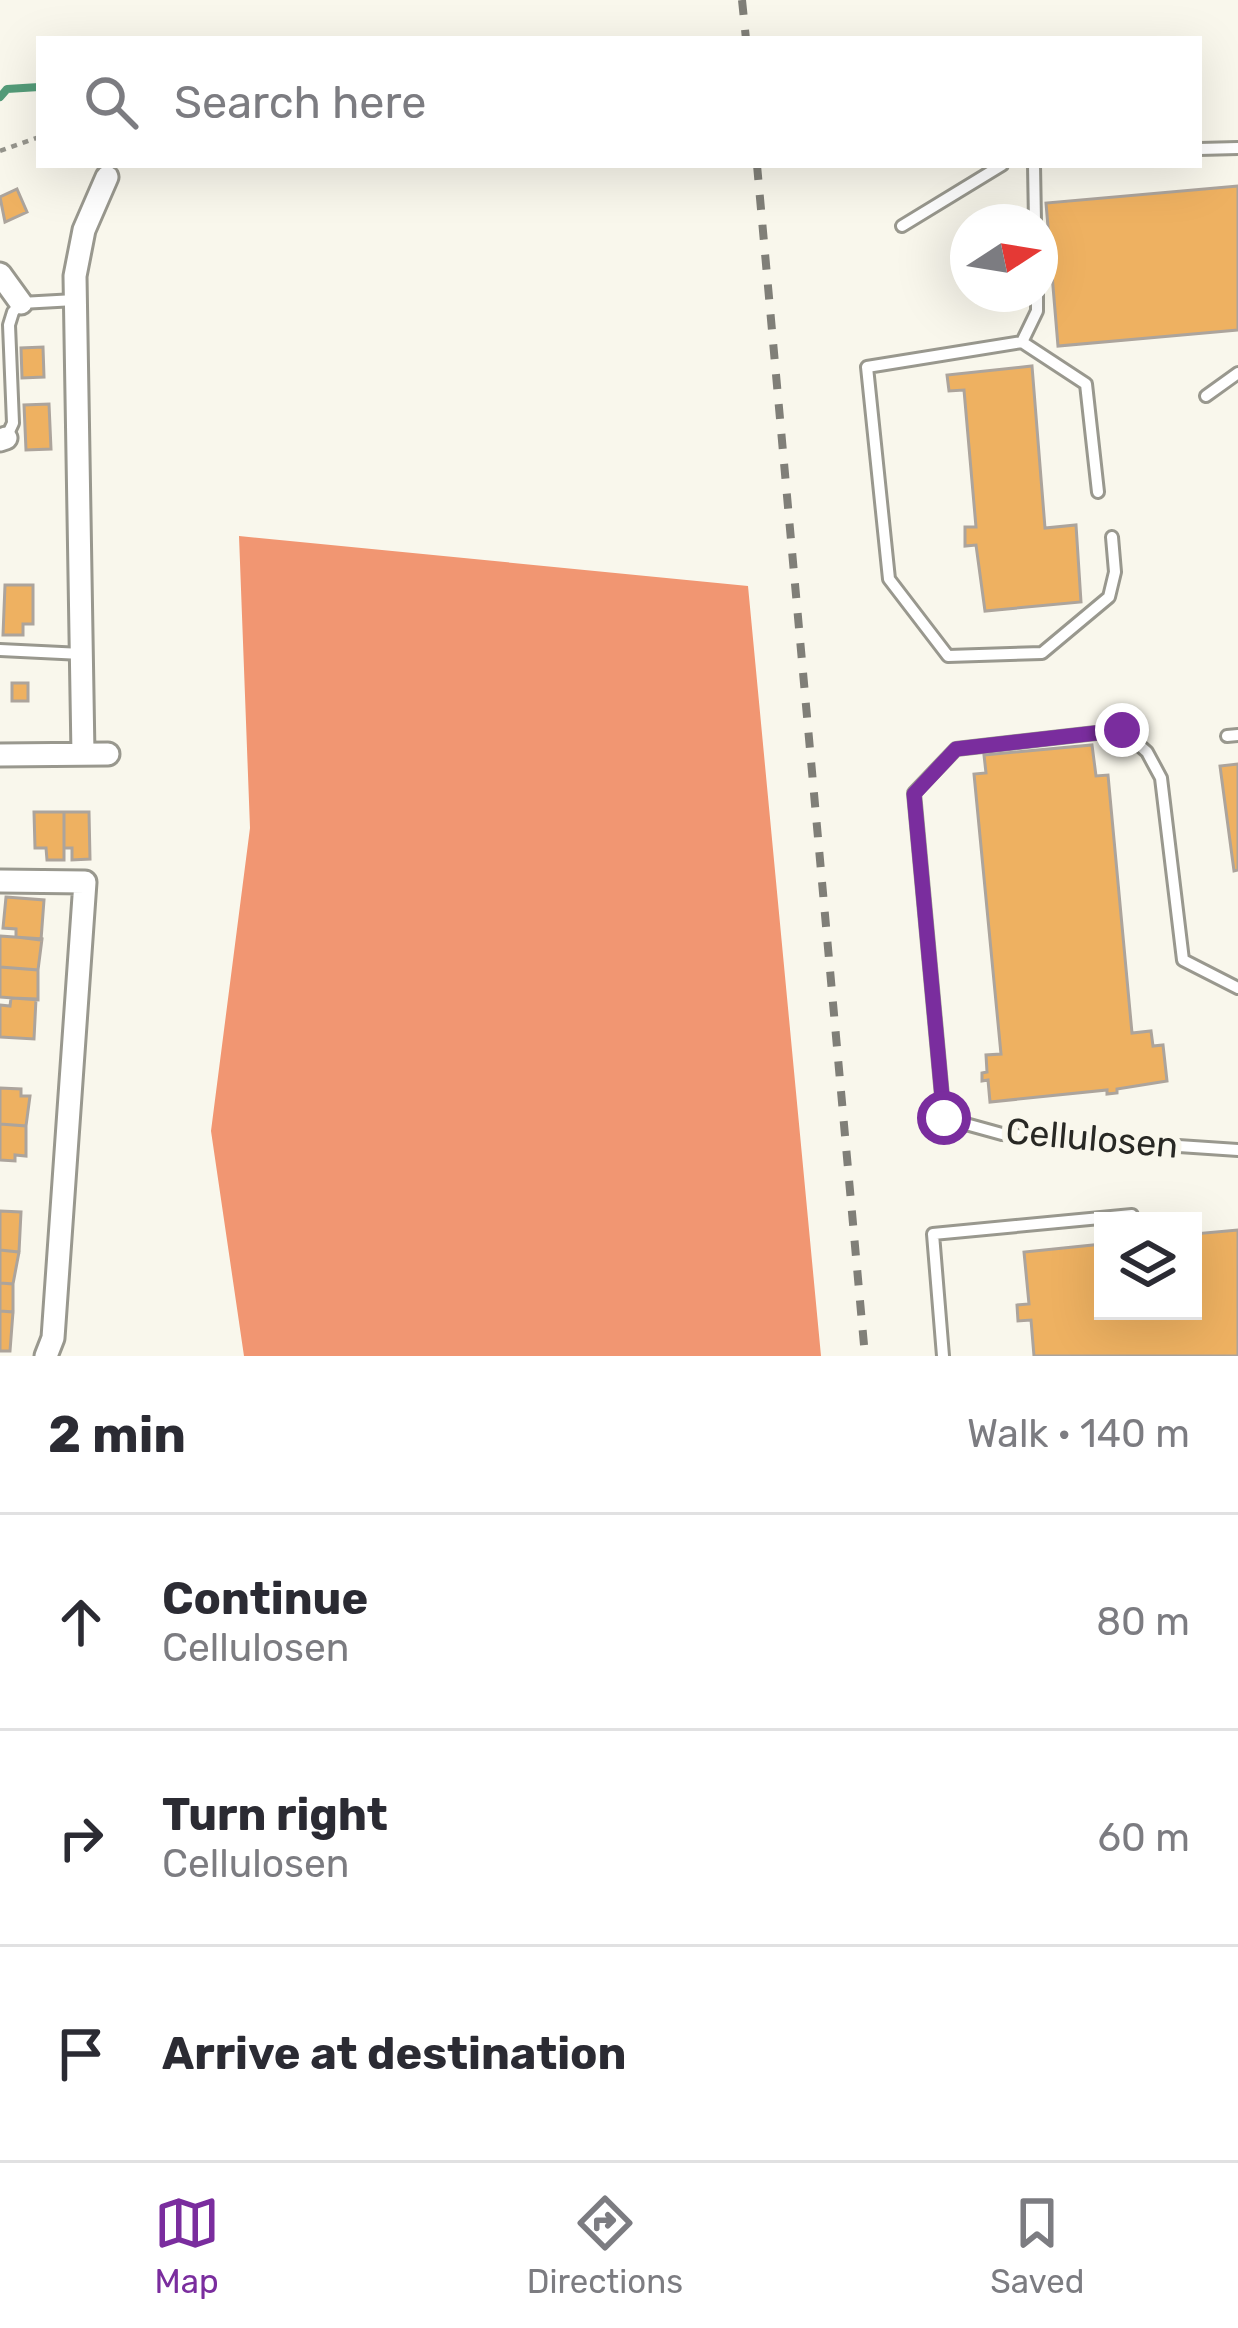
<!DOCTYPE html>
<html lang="en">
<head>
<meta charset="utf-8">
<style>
	:root { --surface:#fff; --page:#f7f7f7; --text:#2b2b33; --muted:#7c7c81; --line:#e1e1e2; --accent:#7a2d9e }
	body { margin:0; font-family:Rubik,sans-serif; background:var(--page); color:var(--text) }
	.controls { position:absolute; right:36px; bottom:36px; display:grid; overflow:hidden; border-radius:0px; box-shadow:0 12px 48px #0002 }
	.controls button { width:108px; height:108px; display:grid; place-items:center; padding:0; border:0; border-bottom:3px solid var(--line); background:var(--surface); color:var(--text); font:60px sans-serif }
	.compass { position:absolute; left:950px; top:204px; width:108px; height:108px; border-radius:50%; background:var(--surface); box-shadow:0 12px 48px #0002; rotate:78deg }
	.stop { position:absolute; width:36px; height:36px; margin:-27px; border:9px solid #7a2d9e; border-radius:50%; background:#fff }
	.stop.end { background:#7a2d9e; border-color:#fff; box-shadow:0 3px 12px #0008 }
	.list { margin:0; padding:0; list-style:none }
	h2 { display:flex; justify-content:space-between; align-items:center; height:156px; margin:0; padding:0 48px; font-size:51px }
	h2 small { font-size:39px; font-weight:400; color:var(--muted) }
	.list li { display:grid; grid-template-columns:78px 1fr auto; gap:36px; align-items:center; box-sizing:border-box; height:216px; padding:0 48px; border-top:3px solid var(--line) }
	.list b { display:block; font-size:45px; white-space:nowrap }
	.list p { margin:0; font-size:39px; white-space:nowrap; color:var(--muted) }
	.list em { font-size:39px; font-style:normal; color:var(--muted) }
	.icon { flex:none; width:66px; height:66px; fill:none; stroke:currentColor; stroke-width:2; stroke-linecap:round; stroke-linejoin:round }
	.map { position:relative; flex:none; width:1238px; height:1356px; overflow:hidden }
	.search { position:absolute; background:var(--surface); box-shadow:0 12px 48px #0002; left:36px; right:36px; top:36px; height:132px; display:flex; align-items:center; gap:30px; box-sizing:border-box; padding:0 42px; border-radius:0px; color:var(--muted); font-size:45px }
	.sheet { height:804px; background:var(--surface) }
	nav { display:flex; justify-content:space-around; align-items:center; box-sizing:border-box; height:168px; border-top:3px solid var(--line); background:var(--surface); font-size:33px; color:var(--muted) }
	nav a { display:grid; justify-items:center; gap:6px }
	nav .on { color:var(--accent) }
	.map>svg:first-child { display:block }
</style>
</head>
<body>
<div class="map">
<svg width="1238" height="1356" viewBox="0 0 1238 1356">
	<rect width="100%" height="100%" fill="#f9f7ec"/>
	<path fill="#f19672" d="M239 536 748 586 821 1356H244L211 1131 250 828Z"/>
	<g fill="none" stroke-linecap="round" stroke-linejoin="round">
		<path stroke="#549c79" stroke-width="8" d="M0 97 7 89 39 87"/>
	</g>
	<path fill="#eeb161" stroke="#aca49c" stroke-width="3" d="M1238 186V330L1058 346 1046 203Z
		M17 189 27 212 5 222 0 197Z
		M43 347 44 377 22 378 21 348Z
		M1032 366 1045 528 1076 525 1081 602 985 611 976 545 965 546V527H976L964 390 949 391 947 375Z
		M49 404 51 449 26 450 24 405Z
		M5 585H33V624H23V635H3Z
		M12 683H28V701H12Z
		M1092 745 1096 776 1108 775 1132 1033 1151 1031 1153 1046 1163 1045 1167 1081 1117 1089V1093L1107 1094V1090L990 1102 988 1080 982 1081V1073L987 1072 986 1055 1001 1054 974 774 986 773 984 755Z
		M1238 764V870L1234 871 1220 766Z
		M34 812H64V860H47L46 848H35Z
		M64 812H89L90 859 72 860V848H64Z
		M6 897 44 900 41 940 16 937V929L3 928Z
		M0 936 42 939 38 970 0 967Z
		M0 967 38 970V1000L0 997Z
		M11 998 36 999 34 1039 0 1037V1005L10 1006Z
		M0 1088 21 1089V1096H30L26 1126 0 1124Z
		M0 1124 26 1126V1156L15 1155V1161L0 1160Z
		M0 1211 21 1212 19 1252 0 1250Z
		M1238 1230V1356H1034L1031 1320 1018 1321 1017 1305 1029 1304 1024 1252 1103 1244V1311H1193V1234Z
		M0 1250 19 1252 13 1284 0 1283Z
		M0 1283 13 1284V1312L0 1311Z
		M0 1311 13 1312 10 1351H0Z"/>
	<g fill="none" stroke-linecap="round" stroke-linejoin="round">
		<defs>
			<path id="service" d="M1199 149 1238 148
				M1034 165 1035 222
				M902 226 1002 165
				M1037 294V311L1022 342 867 367 889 579 948 656 1042 653 1109 597 1115 572 1112 537
				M1022 342 1086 384 1098 492
				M1206 396 1238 373
				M6 438 13 423 9 325 13 312 21 303 75 300
				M0 650 82 654
				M1227 736 1238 735
				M1238 988 1183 960 1161 778 1147 752 1122 730 956 749 914 793 944 1118 1002 1134 1238 1150
				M943 1356 933 1234 1132 1215"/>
			<path id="minor" d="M0 274 21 303
				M0 440 6 438
				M83 754 75 276 84 230 107 177
				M0 755 108 754
				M0 881 85 882 53 1338 46 1356"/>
		</defs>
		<use href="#service" stroke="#99988e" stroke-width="16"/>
		<use href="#minor" stroke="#99988e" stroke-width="27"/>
		<path stroke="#96958d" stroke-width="4.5" stroke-dasharray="6 6" stroke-linecap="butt" d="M0 151 39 137"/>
		<use href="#service" stroke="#fff" stroke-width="10"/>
		<use href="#minor" stroke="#fff" stroke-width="21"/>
		<path stroke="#807f78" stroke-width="8" stroke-dasharray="15 15" stroke-linecap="butt" d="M742 0 746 39
			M757 165 865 1356"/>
	</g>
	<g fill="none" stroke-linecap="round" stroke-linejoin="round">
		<path stroke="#7a2d9e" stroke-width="15" d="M944 1118 914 794 956 749 1122 730"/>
	</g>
	<g text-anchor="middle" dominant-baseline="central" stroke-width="12" stroke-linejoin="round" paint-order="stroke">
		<g font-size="36" fill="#282824" stroke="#f9f7ec">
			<text transform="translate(1092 1138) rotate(5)">Cellulosen</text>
		</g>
	</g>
</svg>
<div class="controls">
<button><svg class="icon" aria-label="layers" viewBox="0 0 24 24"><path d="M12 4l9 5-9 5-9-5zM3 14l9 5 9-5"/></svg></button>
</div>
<svg class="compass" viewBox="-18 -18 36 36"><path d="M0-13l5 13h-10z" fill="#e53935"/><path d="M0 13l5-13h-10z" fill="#7c7c81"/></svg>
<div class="stop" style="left:944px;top:1118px"></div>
<div class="stop end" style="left:1122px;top:730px"></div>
<div class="search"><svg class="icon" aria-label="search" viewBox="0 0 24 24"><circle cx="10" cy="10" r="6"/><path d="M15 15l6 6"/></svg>Search here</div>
</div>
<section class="sheet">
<h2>2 min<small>Walk · 140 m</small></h2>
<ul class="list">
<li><svg class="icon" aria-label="ahead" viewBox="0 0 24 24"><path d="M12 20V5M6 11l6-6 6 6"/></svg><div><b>Continue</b><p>Cellulosen</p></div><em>80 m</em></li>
<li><svg class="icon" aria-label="right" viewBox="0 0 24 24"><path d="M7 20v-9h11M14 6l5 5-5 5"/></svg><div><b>Turn right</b><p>Cellulosen</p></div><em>60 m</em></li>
<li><svg class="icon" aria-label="arrive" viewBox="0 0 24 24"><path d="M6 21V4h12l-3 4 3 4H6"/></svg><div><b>Arrive at destination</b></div></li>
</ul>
</section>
<nav>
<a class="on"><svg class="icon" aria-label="map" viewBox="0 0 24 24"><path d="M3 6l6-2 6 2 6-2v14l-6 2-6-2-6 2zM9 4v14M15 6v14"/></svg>Map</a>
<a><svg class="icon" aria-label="directions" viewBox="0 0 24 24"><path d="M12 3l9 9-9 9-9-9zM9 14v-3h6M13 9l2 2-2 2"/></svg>Directions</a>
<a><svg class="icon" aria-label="saved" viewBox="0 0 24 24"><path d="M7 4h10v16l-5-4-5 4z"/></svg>Saved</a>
</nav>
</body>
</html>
